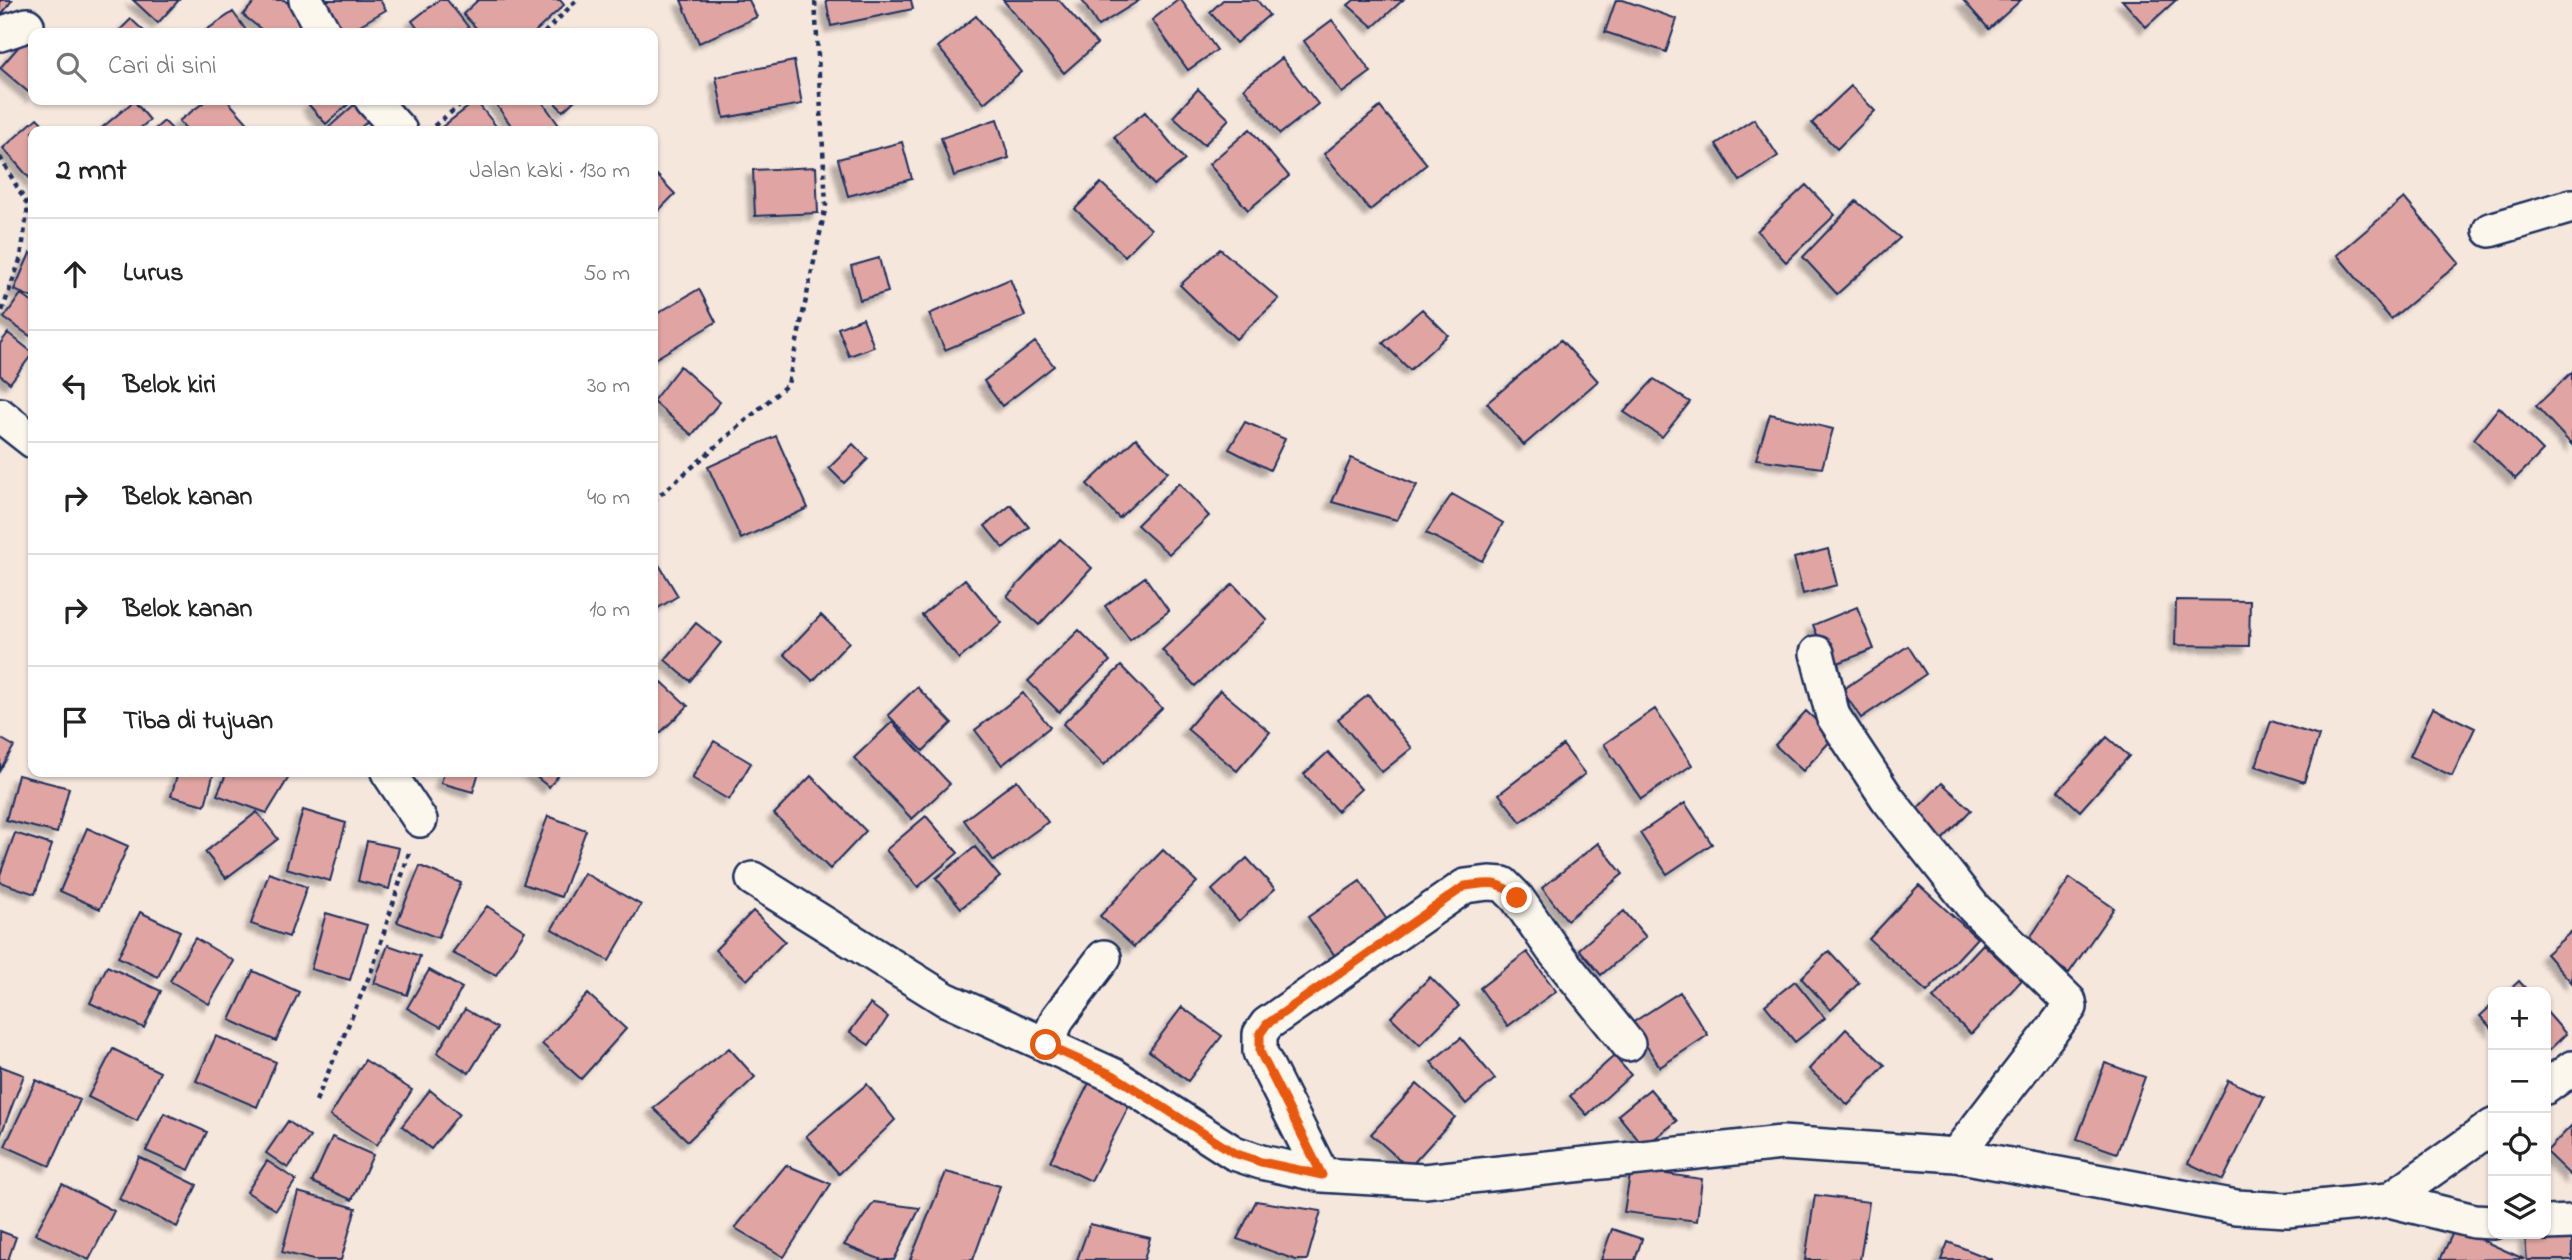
<!DOCTYPE html>
<html lang="id">
<head>
<meta charset="utf-8">
<style>
	:root { --surface:#fff; --page:#f2f2f2; --text:#222; --muted:#767676; --line:#e0e0e0 }
	body { margin:0; font-family:"Indie Flower",sans-serif; background:var(--page); color:var(--text) }
	.controls { position:absolute; right:21px; bottom:21px; display:grid; overflow:hidden; border-radius:14px; box-shadow:0 2px 5px #0004 }
	.controls button { width:63px; height:63px; display:grid; place-items:center; padding:0; border:0; border-bottom:2px solid var(--line); background:var(--surface); color:var(--text); font:35px sans-serif }
	.stop { position:absolute; width:21px; height:21px; margin:-16px; border:5px solid #ea580c; border-radius:50%; background:#fff }
	.stop.end { background:#ea580c; border-color:#fff; box-shadow:0 2px 7px #0008 }
	.list { margin:0; padding:0; list-style:none }
	h2 { display:flex; justify-content:space-between; align-items:center; height:91px; margin:0; padding:0 28px; font-size:30px }
	h2 small { font-size:23px; font-weight:400; color:var(--muted) }
	.list li { display:grid; grid-template-columns:46px 1fr auto; gap:21px; align-items:center; box-sizing:border-box; height:112px; padding:0 28px; border-top:2px solid var(--line) }
	.list b { display:block; font-size:26px; white-space:nowrap }
	.list em { font-size:23px; font-style:normal; color:var(--muted) }
	.icon { flex:none; width:38px; height:38px; fill:none; stroke:currentColor; stroke-width:2; stroke-linecap:round; stroke-linejoin:round }
	.map { position:relative; flex:none; width:2572px; height:1260px; overflow:hidden }
	.search { position:absolute; background:var(--surface); box-shadow:0 2px 5px #0004; left:28px; top:28px; width:630px; height:77px; display:flex; align-items:center; gap:18px; box-sizing:border-box; padding:0 24px; border-radius:14px; color:var(--muted); font-size:26px }
	.panel { position:absolute; background:var(--surface); box-shadow:0 2px 5px #0004; left:28px; top:126px; width:630px; height:651px; border-radius:14px }
	.map>svg:first-child { display:block }
</style>
</head>
<body>
<div class="map">
<svg width="2572" height="1260" viewBox="0 0 2572 1260">
	<defs>
		<filter id="shadow"><feDropShadow dx="-6" dy="6" stdDeviation="2" flood-color="#0004"/></filter>
	</defs>
	<rect width="100%" height="100%" fill="#f6e7dd"/>
	<filter id="ink" filterUnits="userSpaceOnUse"><feTurbulence type="fractalNoise" baseFrequency=".0143" numOctaves="2"/><feDisplacementMap in="SourceGraphic" scale="14" xChannelSelector="R" yChannelSelector="G"/><feConvolveMatrix kernelMatrix="1 2 1 2 8 2 1 2 1" color-interpolation-filters="sRGB"/></filter>
	<g filter="url(#ink)">
		<path fill="#e0a5a2" stroke="#1b2f5e" stroke-width="2" filter="url(#shadow)" d="M0 0H12L0 17Z
			M133 0H179L158 23Z
			M256 0H284L310 21 299 33H266L243 15Z
			M319 0H380L386 10 346 33H339Z
			M439 0H447L473 33H421L412 21Z
			M478 0H560L564 5 534 33H481L463 14Z
			M681 0H749L757 17 699 43Z
			M826 0H911L913 9 831 26Z
			M1003 0H1059L1097 44 1064 73Z
			M1082 0H1140L1098 26Z
			M1178 0H1181L1217 50 1188 70 1152 20Z
			M1223 0H1257L1269 15 1236 43 1210 12Z
			M1354 0H1403L1373 27 1348 5Z
			M1616 0H1623L1677 19 1666 52 1605 32Z
			M1963 0H2021L1989 29Z
			M2122 0H2176L2146 27Z
			M233 12 248 33H202Z
			M976 16 1021 72 984 103 938 47Z
			M131 19 146 33H117Z
			M1332 20 1371 72 1342 93 1304 41Z
			M33 30V96L0 68Z
			M1282 58 1318 104 1280 134 1244 88Z
			M794 61 802 104 724 118 716 77Z
			M1851 86 1875 111 1837 149 1812 123Z
			M1198 89 1229 119 1204 145 1173 117Z
			M207 100H227L254 130 188 131 179 121Z
			M315 100H353L326 124 309 105Z
			M493 100H541L558 124 547 131H515Z
			M552 100H575L563 111Z
			M134 101 150 120 137 131H98Z
			M476 101 500 131H445L442 127Z
			M355 104 369 120 357 131H331L328 128Z
			M1380 107 1427 164 1370 210 1324 154Z
			M1145 112 1185 160 1154 185 1114 137Z
			M37 118 50 131H33V182L3 148Z
			M997 119 1009 158 954 176 941 138Z
			M1754 119 1778 156 1740 181 1716 144Z
			M164 121 174 131H153Z
			M1250 129 1289 176 1248 210 1209 164Z
			M902 142 912 179 848 196 838 159Z
			M816 167 818 213 755 216 753 170Z
			M653 171 675 194 653 216Z
			M1101 183 1151 229 1125 256 1075 209Z
			M1806 185 1835 215 1786 262 1757 231Z
			M2404 198 2459 263 2391 319 2337 255Z
			M1856 201 1900 238 1837 294 1803 257Z
			M1220 249 1279 299 1236 339 1180 285Z
			M30 253 33 255V298L14 290Z
			M879 258 888 292 860 300 851 266Z
			M1010 279 1025 316 945 350 929 314Z
			M699 289 716 322 653 360V316Z
			M21 294 33 303V338L4 318Z
			M1422 309 1448 335 1410 370 1383 343Z
			M863 318 874 347 849 356 838 328Z
			M8 333 33 353 10 383 0 375V344Z
			M1561 340 1598 381 1524 445 1487 403Z
			M1035 342 1054 366 1002 406 984 381Z
			M680 366 720 402 692 435 653 401Z
			M2572 372V445L2536 406Z
			M1654 379 1690 402 1662 437 1624 412Z
			M2499 407 2543 451 2515 479 2474 439Z
			M1770 414 1833 429 1822 468 1756 459Z
			M1245 422 1285 439 1270 470 1229 449Z
			M776 436 808 508 741 539 708 467Z
			M1136 438 1168 472 1119 518 1087 484Z
			M853 444 868 459 844 483 829 468Z
			M1351 458 1417 485 1397 520 1332 502Z
			M1179 483 1209 516 1169 554 1137 525Z
			M1452 494 1503 523 1482 561 1426 533Z
			M1011 505 1029 527 1003 548 985 526Z
			M1060 539 1092 568 1039 625 1007 596Z
			M1828 549 1837 585 1803 594 1794 558Z
			M658 563 678 596 653 611V566Z
			M1145 577 1169 611 1130 640 1105 606Z
			M965 579 1002 623 959 659 922 615Z
			M1233 584 1267 620 1195 686 1162 650Z
			M2176 600 2250 601 2249 646 2175 645Z
			M1857 607 1874 649 1830 666 1813 625Z
			M821 615 849 642 813 681 784 654Z
			M696 623 721 643 690 681 665 660Z
			M1079 630 1110 661 1059 712 1028 681Z
			M1908 646 1926 674 1861 718 1842 690Z
			M1121 666 1162 708 1104 765 1063 724Z
			M662 682 688 706 660 733 653 725V690Z
			M917 687 952 723 923 751 888 715Z
			M1220 690 1270 732 1237 771 1187 729Z
			M1023 693 1050 727 1002 765 975 730Z
			M1368 695 1412 748 1382 772 1338 719Z
			M2433 708 2475 728 2452 776 2410 756Z
			M1655 709 1692 765 1641 799 1604 744Z
			M1806 711 1834 737 1803 771 1775 745Z
			M2271 721 2319 736 2304 782 2256 766Z
			M892 722 950 784 912 819 854 758Z
			M2107 737 2129 756 2080 811 2058 791Z
			M0 738 14 746 0 770Z
			M714 741 751 763 729 800 692 778Z
			M1563 745 1585 774 1521 822 1499 794Z
			M1328 752 1361 789 1337 811 1304 774Z
			M178 772H214L205 805 171 796Z
			M227 772H292L267 813 217 795Z
			M444 772H479L473 792 441 783Z
			M530 772H561L549 787Z
			M18 775 69 788 57 833 6 820Z
			M811 776 866 831 830 869 774 814Z
			M1017 780 1048 822 994 861 964 820Z
			M1942 783 1971 810 1940 842 1911 815Z
			M1685 803 1712 844 1667 874 1640 833Z
			M303 810 346 823 330 881 286 868Z
			M257 812 278 839 226 878 205 852Z
			M548 816 586 830 561 897 523 884Z
			M926 816 958 853 918 887 886 850Z
			M87 828 128 846 100 909 60 891Z
			M15 833 52 845 35 894 0 882V875Z
			M367 841 399 848 389 889 358 881Z
			M1598 843 1623 874 1567 920 1542 888Z
			M975 847 1000 877 961 908 936 878Z
			M1163 850 1197 882 1134 947 1100 916Z
			M1247 858 1275 889 1239 921 1212 890Z
			M420 866 461 883 438 938 397 922Z
			M269 873 307 887 289 937 251 924Z
			M584 873 641 905 609 961 552 929Z
			M2070 878 2114 908 2069 973 2026 944Z
			M1360 881 1394 930 1342 966 1308 917Z
			M1919 885 1977 938 1927 992 1869 939Z
			M487 906 525 931 496 975 452 953Z
			M753 911 785 941 747 980 715 950Z
			M1624 911 1646 937 1601 975 1579 949Z
			M140 912 180 931 158 977 118 957Z
			M326 913 367 925 350 980 311 969Z
			M2572 931V983L2546 954Z
			M195 938 234 961 209 1004 170 981Z
			M1983 944 2022 980 1971 1034 1933 998Z
			M388 945 420 956 407 995 374 983Z
			M1829 951 1859 983 1831 1010 1801 978Z
			M1527 952 1556 991 1508 1026 1480 988Z
			M107 966 161 991 144 1028 90 1003Z
			M429 970 462 988 441 1027 407 1008Z
			M253 971 299 992 276 1041 230 1020Z
			M1430 977 1459 1006 1420 1045 1391 1017Z
			M1795 981 1825 1018 1795 1042 1765 1005Z
			M2519 981 2529 992H2507Z
			M1680 992 1708 1035 1660 1067 1632 1023Z
			M588 994 626 1029 581 1079 542 1044Z
			M870 1004 888 1017 869 1045 850 1032Z
			M2493 1004V1030L2480 1016Z
			M1182 1007 1222 1036 1188 1081 1149 1051Z
			M465 1009 497 1028 469 1073 437 1053Z
			M2546 1011 2566 1034 2546 1053Z
			M1846 1029 1885 1065 1848 1105 1809 1069Z
			M216 1036 276 1062 257 1107 196 1081Z
			M1461 1038 1495 1079 1466 1104 1431 1062Z
			M729 1048 755 1077 688 1141 653 1108Z
			M113 1049 160 1072 137 1121 88 1097Z
			M1614 1056 1631 1075 1587 1115 1570 1096Z
			M365 1060 412 1090 377 1145 330 1116Z
			M2105 1063 2145 1077 2117 1153 2077 1139Z
			M0 1066 24 1075 0 1137Z
			M1092 1077 1133 1098 1091 1181 1050 1161Z
			M36 1080 80 1100 50 1166 5 1146Z
			M2228 1080 2264 1097 2223 1180 2188 1163Z
			M867 1084 895 1120 839 1174 806 1136Z
			M1417 1084 1455 1117 1409 1168 1371 1134Z
			M1650 1089 1677 1121 1644 1147 1618 1115Z
			M430 1090 459 1114 431 1149 402 1126Z
			M164 1113 207 1132 189 1170 146 1151Z
			M288 1121 310 1137 288 1168 266 1153Z
			M2572 1125V1177L2546 1152Z
			M332 1137 373 1155 352 1200 312 1182Z
			M139 1157 197 1185 177 1227 119 1199Z
			M267 1161 296 1180 276 1210 247 1192Z
			M786 1165 831 1184 784 1257 735 1228Z
			M1631 1169 1702 1179 1697 1221 1624 1212Z
			M946 1172 1000 1186 973 1260H910Z
			M62 1184 114 1211 89 1260 35 1234Z
			M298 1192 356 1208 341 1260H313L282 1252Z
			M1815 1195 1869 1202 1860 1260H1805Z
			M1256 1201 1321 1211 1307 1260H1296L1237 1239Z
			M874 1202 920 1208 894 1260H882L844 1245Z
			M1090 1224 1150 1238 1144 1260H1077Z
			M2455 1228 2524 1259 2440 1260Z
			M1612 1229 1642 1239 1635 1260H1601Z
			M0 1231 16 1237 8 1260H0Z
			M2572 1232V1260H2527L2525 1237Z
			M1948 1242 1993 1260H1941Z"/>
		<g fill="none" stroke-linecap="round" stroke-linejoin="round">
			<defs>
				<path id="minor" d="M306 0 324 33
					M0 34 27 25
					M372 100 400 131
					M2490 230 2572 206
					M0 415 33 441
					M1817 653 1833 716 1887 798 1974 908 2069 1001 2070 1007 1956 1155
					M388 772 420 820
					M753 879 945 999 1113 1075 1234 1153 1261 1162 1322 1175 1424 1181 1782 1143 1956 1155 2236 1207 2287 1210 2389 1200 2493 1126
					M1046 1045 1058 1018 1104 957
					M2546 1087 2572 1068
					M1322 1175 1260 1052V1034L1267 1024 1465 886 1489 883 1503 884 1517 898 1553 950 1628 1044
					M2389 1200 2474 1221 2493 1222
					M2546 1223 2572 1222"/>
			</defs>
			<use href="#minor" stroke="#1b2f5e" stroke-width="38"/>
			<path stroke="#1b2f5e" stroke-width="4.5" stroke-dasharray="5 5" stroke-linecap="butt" d="M544 33 577 0
				M434 126 466 100
				M0 157 28 206 21 257 0 317
				M653 501 788 384 826 205 815 0
				M316 1101 373 967 409 853"/>
			<use href="#minor" stroke="#fbf7ec" stroke-width="33"/>
		</g>
	</g>
	<g fill="none" stroke-linecap="round" stroke-linejoin="round" filter="url(#ink)">
		<path stroke="#ea580c" stroke-width="9" d="M1046 1045 1113 1075 1234 1153 1261 1162 1322 1175 1260 1052V1034L1267 1024 1465 886C1492 883 1497 879 1517 898"/>
	</g>
</svg>
<div class="controls">
<button>+</button>
<button>−</button>
<button><svg class="icon" aria-label="locate" viewBox="0 0 24 24"><circle cx="12" cy="12" r="6"/><path d="M12 2v4M12 18v4M2 12h4M18 12h4"/></svg></button>
<button><svg class="icon" aria-label="layers" viewBox="0 0 24 24"><path d="M12 4l9 5-9 5-9-5zM3 14l9 5 9-5"/></svg></button>
</div>
<div class="stop" style="left:1046px;top:1045px"></div>
<div class="stop end" style="left:1517px;top:898px"></div>
<div class="search"><svg class="icon" aria-label="search" viewBox="0 0 24 24"><circle cx="10" cy="10" r="6"/><path d="M15 15l6 6"/></svg>Cari di sini</div>
<section class="panel">
<h2>2 mnt<small>Jalan kaki · 130 m</small></h2>
<ul class="list">
<li><svg class="icon" aria-label="ahead" viewBox="0 0 24 24"><path d="M12 20V5M6 11l6-6 6 6"/></svg><div><b>Lurus</b></div><em>50 m</em></li>
<li><svg class="icon" aria-label="left" viewBox="0 0 24 24"><path d="M17 20v-9H6M10 6l-5 5 5 5"/></svg><div><b>Belok kiri</b></div><em>30 m</em></li>
<li><svg class="icon" aria-label="right" viewBox="0 0 24 24"><path d="M7 20v-9h11M14 6l5 5-5 5"/></svg><div><b>Belok kanan</b></div><em>40 m</em></li>
<li><svg class="icon" aria-label="right" viewBox="0 0 24 24"><path d="M7 20v-9h11M14 6l5 5-5 5"/></svg><div><b>Belok kanan</b></div><em>10 m</em></li>
<li><svg class="icon" aria-label="arrive" viewBox="0 0 24 24"><path d="M6 21V4h12l-3 4 3 4H6"/></svg><div><b>Tiba di tujuan</b></div></li>
</ul>
</section>
</div>
</body>
</html>
